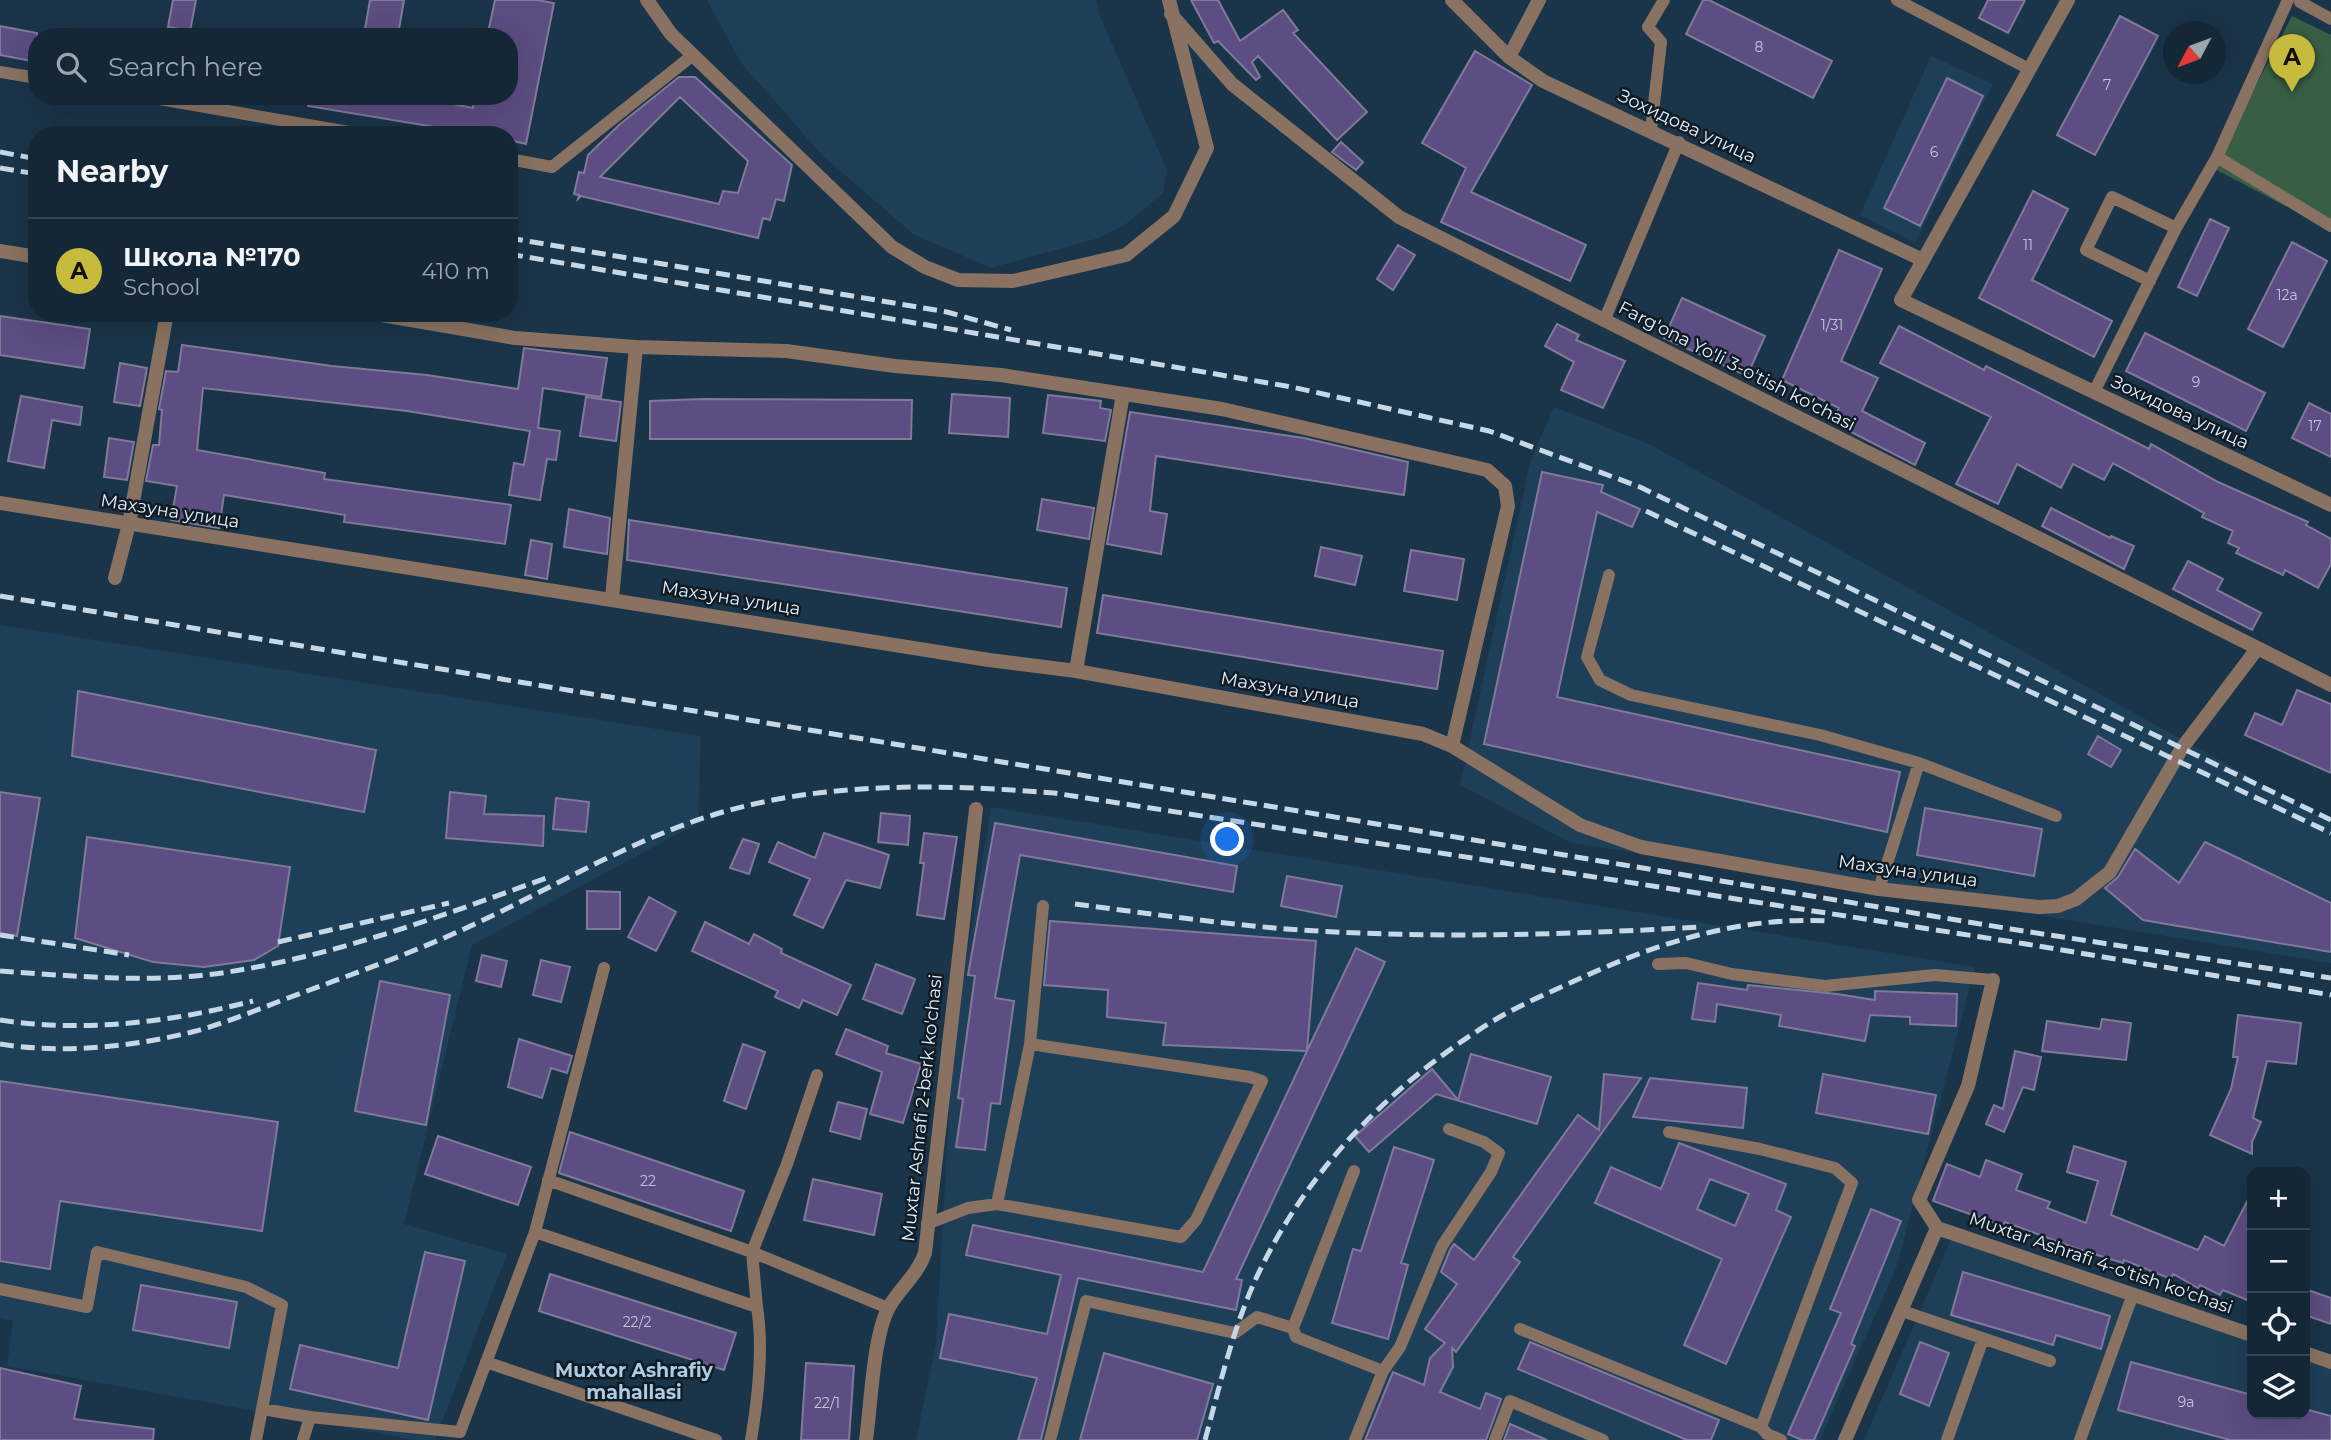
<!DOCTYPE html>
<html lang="en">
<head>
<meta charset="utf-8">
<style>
	:root { --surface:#142737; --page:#213342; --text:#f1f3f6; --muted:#9da5ad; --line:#334452; --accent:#c6bb3c }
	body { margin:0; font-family:Montserrat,sans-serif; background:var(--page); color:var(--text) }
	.controls { position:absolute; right:21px; bottom:21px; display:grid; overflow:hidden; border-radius:14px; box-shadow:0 7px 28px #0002 }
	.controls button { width:63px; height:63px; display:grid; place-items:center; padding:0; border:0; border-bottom:2px solid var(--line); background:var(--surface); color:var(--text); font:35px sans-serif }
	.compass { position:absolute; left:2163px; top:21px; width:63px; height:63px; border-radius:50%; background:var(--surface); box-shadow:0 7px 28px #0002; rotate:229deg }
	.you { position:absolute; left:1228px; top:840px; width:24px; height:24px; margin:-18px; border:5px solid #fff; border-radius:50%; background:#1a73e8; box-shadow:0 0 0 10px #1a73e833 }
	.badge { display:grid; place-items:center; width:46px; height:46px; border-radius:50%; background:var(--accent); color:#111; font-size:23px; font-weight:700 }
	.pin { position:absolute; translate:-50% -58px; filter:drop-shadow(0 2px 4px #0008) }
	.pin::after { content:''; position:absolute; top:37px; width:24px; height:21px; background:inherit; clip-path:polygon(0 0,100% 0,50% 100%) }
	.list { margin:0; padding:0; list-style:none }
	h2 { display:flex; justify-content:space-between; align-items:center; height:91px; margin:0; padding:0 28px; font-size:30px }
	h2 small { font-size:23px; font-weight:400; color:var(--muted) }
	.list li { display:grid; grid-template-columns:46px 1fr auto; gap:21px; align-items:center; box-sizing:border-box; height:105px; padding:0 28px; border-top:2px solid var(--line) }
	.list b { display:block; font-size:26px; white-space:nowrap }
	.list p { margin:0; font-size:23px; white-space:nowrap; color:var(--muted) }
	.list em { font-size:23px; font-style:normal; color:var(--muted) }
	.icon { flex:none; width:38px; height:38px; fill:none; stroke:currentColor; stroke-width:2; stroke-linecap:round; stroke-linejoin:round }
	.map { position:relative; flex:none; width:2331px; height:1440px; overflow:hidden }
	.search { position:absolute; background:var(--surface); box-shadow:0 7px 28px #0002; left:28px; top:28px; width:490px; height:77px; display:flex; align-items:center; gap:18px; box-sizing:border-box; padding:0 24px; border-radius:28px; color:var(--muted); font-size:26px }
	.panel { position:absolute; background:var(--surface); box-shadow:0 7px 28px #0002; left:28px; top:126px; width:490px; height:196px; border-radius:28px }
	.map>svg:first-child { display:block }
</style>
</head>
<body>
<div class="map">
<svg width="2331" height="1440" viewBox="0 0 2331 1440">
	<rect width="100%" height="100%" fill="#1a3449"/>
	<path fill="#1e3f58" d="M707 0H1096L1099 14 1167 170 1163 193 1129 222 1099 238 991 268 913 234 822 155 741 63Z
		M1931 56 1993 84 1915 243 1860 215Z
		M1554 407 1649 444 2331 822V963L1879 889 1571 843 1460 785 1531 459Z
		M0 625 701 736 698 823 472 945 404 1224 507 1254 435 1440H415L7 1366 13 1321 0 1318Z
		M991 807 1975 967 1897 1266 1820 1440H916L936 1343 953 1041Z
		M1952 1237 2252 1338V1414H2305V1356L2331 1365V1440H1864Z"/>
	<path fill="#385f46" d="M2292 16 2331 35V230L2213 168Z"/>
	<path fill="#5c4d82" stroke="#807999" stroke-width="2" fill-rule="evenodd" d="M173 0H196L190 31 168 27Z
		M370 0H404L398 35 365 29Z
		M495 0H537L554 3 526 144 509 140V135H483L308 106 309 96H412L473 108 475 96H509V37H487Z
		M1191 0H1218L1240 41 1283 10 1298 30 1293 33 1367 112 1337 140 1258 56 1252 62 1260 77 1256 80 1218 41 1214 43Z
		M1703 0H1709L1832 61 1813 98 1686 34Z
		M1988 0H2025L2008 33 1979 18Z
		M2120 16 2158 36 2095 155 2057 135Z
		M0 26 37 33V62L0 55Z
		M1475 51 1532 85 1471 192 1586 245 1570 281 1441 222 1466 168 1422 143Z
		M679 77H695L792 165 784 201 776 199 770 220 763 218 758 238 581 196 578 199 579 195 574 194 579 172 584 173 588 155 619 125ZM680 97 748 161 738 193 723 191 719 204 600 177Z
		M1947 78 1983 96 1920 226 1884 208Z
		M1341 142 1363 162 1356 170 1332 152Z
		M2033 191 2068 209 2032 280 2112 321 2094 357 1979 298Z
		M2210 219 2229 228 2197 296 2178 287Z
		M2292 242 2327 261 2283 347 2248 329Z
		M1398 245 1415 255 1393 290 1377 279Z
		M1839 250 1882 269 1841 361 1878 378 1862 411 1925 443 1915 465 1832 422 1839 408 1782 380Z
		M1682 298 1765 336 1747 376 1664 338Z
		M0 316 90 329 84 368 0 355Z
		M1557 324 1579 335 1576 340 1625 361 1603 408 1561 390 1574 362 1545 346Z
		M1899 326 1984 370 1986 366 2149 449 2151 444 2218 482 2308 522 2306 525 2331 539V564L2318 588 2285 570 2283 575 2236 553 2239 548 2228 543 2233 531 2202 517 2204 513 2113 463 2104 480 2073 464 2061 488 2017 464 1998 504 1956 484 1991 417 1880 363Z
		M2145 333 2265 393 2246 431 2126 371Z
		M182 345 332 366 427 375 518 389 524 348 607 358 601 397 543 388 538 428 560 431 556 460 547 459 540 500 509 495 514 463 524 465 530 431 407 411 203 388 197 450 325 473 324 479 511 505 505 544 344 522 345 515 224 495 219 528 171 520 177 486 146 481 153 445H159L162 410 159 409 166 371 178 372Z
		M120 363 147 368 140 406 114 402Z
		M952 394 1010 398 1008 437 949 433Z
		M1048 395 1101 401 1100 408 1111 410 1105 441 1043 433Z
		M21 396 82 407 80 425 52 420 44 468 8 461Z
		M586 397 621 402 616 441 580 436Z
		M703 399 912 400 911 439H650V401Z
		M2309 403 2331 414V457L2292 438Z
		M1130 412 1304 438 1408 462 1404 495 1156 456 1150 511 1167 514 1161 554 1107 544Z
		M109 438 134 442 127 480 104 477Z
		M1542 472 1603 485 1601 492 1640 509 1632 527 1597 512 1557 697 1900 772 1887 832 1484 744Z
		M1042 499 1094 508 1089 539 1037 530Z
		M2051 508 2110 538 2111 536 2134 546 2124 569 2042 526Z
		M569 509 610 518 607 554 564 547Z
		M629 520 1067 588 1061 627 627 560Z
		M531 540 552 544 547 579 525 575Z
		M1321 547 1362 556 1355 585 1315 576Z
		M1411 550 1464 559 1457 600 1404 591Z
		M2188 561 2223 579 2217 590 2261 613 2252 630 2173 589Z
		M1103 595 1443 651 1437 689 1097 633Z
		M2297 690 2331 704V773L2245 735 2255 713 2282 725Z
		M78 691 376 750 364 812 72 756Z
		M2098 736 2121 750 2111 767 2088 754Z
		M0 792 40 798 17 936 0 933Z
		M450 792 486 796 484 814 544 816 543 846 446 838Z
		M556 798 589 802 586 832 553 829Z
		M1925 808 2042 829 2034 876 1917 855Z
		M881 813 910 816 908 845 878 842Z
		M995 823 1237 866 1233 892 1020 855 995 998 1014 1001 1000 1104 991 1103 985 1150 956 1147 963 1099 958 1098 975 976 968 975Z
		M824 833 889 855 880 888 846 880 823 928 794 915 810 879 769 862 778 842 815 858Z
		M924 833 957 837 944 919 917 915 924 863H920Z
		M87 837 290 867 278 946 254 960 204 967 153 962 75 938Z
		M743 839 759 844 749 874 730 868Z
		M2205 842 2331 903V952L2143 920 2105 888 2118 877 2135 849 2179 883Z
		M1287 876 1342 886 1336 917 1281 906Z
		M587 891 620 892V929H587Z
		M649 897 676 912 656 951 628 937Z
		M1050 921 1316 941 1307 1051 1356 948 1385 962 1236 1279 1242 1280 1236 1310 1078 1278 1041 1440H1018L1037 1378 940 1358 949 1314 1047 1334 1061 1275 966 1255 973 1225 1203 1272 1307 1051 1163 1045 1166 1023 1107 1017 1108 990 1044 985Z
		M705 922 749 944 754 934 782 949 781 953 851 985 837 1015 803 1000 799 1008 775 997 778 991 692 951Z
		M482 955 507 961 501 987 476 981Z
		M541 960 570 967 561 1002 533 995Z
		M876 964 915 979 902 1014 863 999Z
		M380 981 450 995 426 1125 355 1111Z
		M1698 983 1747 990 1748 985 1837 994 1875 1000V991L1957 994 1956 1026 1910 1024V1017L1870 1015 1865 1041 1779 1026 1781 1015 1717 1004 1715 1022 1692 1019Z
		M2238 1015 2301 1023 2296 1064 2267 1061 2253 1118 2261 1122 2252 1142V1154L2210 1135 2231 1089 2238 1057H2233Z
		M2102 1019 2131 1023 2126 1060 2042 1051 2047 1021 2100 1029Z
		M846 1029 888 1046 886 1053 921 1064 903 1123 870 1114 882 1072 836 1054Z
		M519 1039 572 1056 567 1073 551 1068 542 1098 508 1087Z
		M743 1044 765 1052 746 1109 724 1101Z
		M2015 1051 2041 1057 2034 1090 2023 1087 2004 1132 1986 1124 1994 1105 2003 1109Z
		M1471 1054 1551 1077 1537 1124 1436 1094 1369 1152 1355 1136 1432 1069 1458 1100Z
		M1604 1074 1641 1078 1513 1257 1520 1262 1456 1352 1452 1348 1453 1367 1440 1392 1480 1409 1486 1393 1501 1399 1486 1440H1365L1393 1372 1424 1385 1430 1358 1445 1343 1425 1329 1457 1284 1441 1272 1450 1250 1454 1244 1474 1260 1578 1115 1599 1130Z
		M1823 1074 1936 1095 1928 1134 1816 1113Z
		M1650 1078 1747 1088 1743 1128 1633 1117Z
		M0 1081 278 1122 262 1231 60 1201 50 1269 0 1261Z
		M838 1102 867 1109 860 1139 830 1131Z
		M570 1132 744 1191 731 1231 559 1173Z
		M438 1136 531 1167 518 1205 425 1174Z
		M1679 1143 1786 1184 1776 1210 1791 1217 1726 1364 1684 1345 1722 1259 1595 1203 1611 1167 1661 1189ZM1710 1179 1749 1194 1735 1226 1697 1209Z
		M2074 1146 2126 1162 2111 1215 2198 1250 2205 1236 2224 1246 2252 1192V1302L2223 1290 2220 1295 2200 1285 2198 1288 2173 1274 2171 1279 2124 1260 2123 1263 2078 1249 2005 1222 2003 1226 1933 1201 1947 1164 1980 1177 1986 1160 2022 1174 2016 1190 2050 1202 2047 1208 2086 1223 2098 1181 2067 1172Z
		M1394 1147 1434 1160 1401 1263 1408 1265 1388 1339 1332 1323 1353 1249 1361 1251Z
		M813 1179 882 1194 874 1235 804 1220Z
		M1871 1209 1901 1221 1851 1344 1855 1346 1814 1440H1802L1788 1434 1841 1313 1830 1309Z
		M425 1252 465 1261 428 1420 290 1389 300 1345 398 1368Z
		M1963 1272 2110 1316 2101 1349 2056 1335 2053 1345 1951 1315Z
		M550 1274 736 1333 724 1370 539 1311Z
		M141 1285 237 1302 229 1348 133 1330Z
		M2305 1289 2331 1298V1324L2305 1315Z
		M1530 1342 1719 1420 1711 1440H1687L1518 1369Z
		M1920 1342 1949 1353 1929 1406 1900 1394Z
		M1104 1353 1213 1384 1197 1440H1080Z
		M2131 1362 2252 1395V1414H2305V1409L2331 1416V1440H2230L2118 1410Z
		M806 1363 854 1366 849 1440H801Z
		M0 1368 81 1386 74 1419 154 1429 153 1440H0Z
		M1510 1424 1547 1440H1504Z"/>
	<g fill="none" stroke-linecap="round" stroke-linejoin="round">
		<path stroke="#897261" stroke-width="12" d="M1897 0 2029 69
			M2300 2 2331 19
			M0 72 37 78
			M142 96 366 135
			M1651 130 1661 42 1648 27 1664 0
			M2217 157 2331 226
			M509 159 552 167 693 55
			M2150 281 2086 250 2112 197 2176 228
			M1604 321 1679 142
			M2094 392 2176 228 2217 157 2288 0
			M1609 575 1587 657 1600 680 1631 695 1820 735 1919 763 2056 816
			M1879 889 1919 763
			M1658 964 1686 963 1732 974 1825 986 1935 975 1993 980
			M1669 1132 1760 1149 1835 1168 1852 1183 1761 1427 1767 1434 1781 1440
			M1354 1171 1293 1328 1296 1337 1383 1371 1355 1440
			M548 1180 752 1252 888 1308
			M997 1204 1030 1044 1043 906
			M927 1224 968 1208 997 1204 1181 1237 1196 1220 1262 1081 1250 1077 1030 1044
			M535 1232 757 1307 752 1252 787 1164 817 1075
			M0 1289 87 1307 97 1252 246 1287 282 1305 262 1409
			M1908 1313 2050 1361
			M1520 1329 1761 1427
			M486 1362 716 1440
			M1383 1371 1400 1347 1442 1246 1491 1172 1499 1153 1484 1142 1449 1129
			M256 1440 262 1409 310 1417
			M303 1440 310 1417 460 1432 535 1232 604 968
			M751 1440C758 1398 764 1349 757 1307
			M1050 1440 1086 1301 1235 1333 1257 1317 1293 1328
			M1495 1440 1510 1401 1603 1440
			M1947 1440 1983 1339
			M2080 1440 2133 1294"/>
		<path stroke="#897261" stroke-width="14" d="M647 0 671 34 892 247 925 267 958 280 1013 281 1126 255 1174 216 1207 148 1169 0
			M1452 0 1509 57 1543 81 1923 260
			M2068 0 1901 300 2331 505
			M1171 14 1232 84 1399 217 2331 685
			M1509 57 1539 0
			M0 251 37 257
			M370 313 515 338 636 347 786 351 895 366 1001 375 1222 409 1487 470 1505 486 1508 506 1452 746
			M0 503 989 660 1076 671 1423 734 1452 746 1580 825 1641 847 1879 889 2039 907 2058 906 2076 899 2110 872 2182 748 2257 649
			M115 578 129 524 167 313
			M612 598 636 347
			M1076 671 1123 394
			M1937 1228 2252 1335
			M2305 1353 2331 1362
			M866 1440C871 1405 873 1336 889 1307 900 1288 918 1274 925 1253L976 809
			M1845 1440 1937 1228 1919 1200 1968 1086 1993 980"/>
		<path stroke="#c6d7e5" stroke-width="5" stroke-dasharray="14 7" stroke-linecap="butt" d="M0 152 37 159
			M0 168 37 174
			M509 238 947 312 1011 330
			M509 254 1292 387 1489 431 1640 487 2331 820
			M1646 511 2331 833
			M0 596 2017 930 2331 978
			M1075 904C1145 913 1215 923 1286 929 1423 939 1562 935 1699 927
			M0 935 129 955
			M278 942 449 903
			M0 971C74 976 154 984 228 972 338 955 444 915 549 877
			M0 1020C84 1033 172 1022 253 1001
			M0 1044C61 1054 132 1047 192 1032 231 1022 270 1004 307 991 364 970 422 949 477 923 556 886 629 841 713 815 822 781 942 784 1054 793L2026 944 2331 995
			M1205 1440C1221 1381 1235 1319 1263 1264 1314 1162 1396 1081 1493 1021 1521 1004 1553 991 1583 977 1660 942 1743 916 1829 921"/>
	</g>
	<g text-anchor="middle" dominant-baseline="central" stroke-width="5" stroke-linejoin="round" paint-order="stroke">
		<g font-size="14" fill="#bfc7de">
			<text x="1759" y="47">8</text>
			<text x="2107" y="85">7</text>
			<text x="1934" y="152">6</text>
			<text x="2028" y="245">11</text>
			<text x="2287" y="295">12а</text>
			<text x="1832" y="325">1/31</text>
			<text x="2196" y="382">9</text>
			<text x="2315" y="426">17</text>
			<text x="648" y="1181">22</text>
			<text x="637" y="1322">22/2</text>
			<text x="2186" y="1402">9а</text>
			<text x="827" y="1403">22/1</text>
		</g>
		<g font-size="18" fill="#e0f0fd" stroke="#101b24">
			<text transform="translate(1687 126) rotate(25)">Зохидова улица</text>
			<text transform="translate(1737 366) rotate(27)">Farg'ona Yo'li 3-o'tish ko'chasi</text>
			<text transform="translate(2180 412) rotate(25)">Зохидова улица</text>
			<text transform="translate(170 511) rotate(9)">Махзуна улица</text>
			<text transform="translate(731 598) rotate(9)">Махзуна улица</text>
			<text transform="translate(1290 690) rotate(10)">Махзуна улица</text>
			<text transform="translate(1908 871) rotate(8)">Махзуна улица</text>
			<text transform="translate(922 1108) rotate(-84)">Muxtar Ashrafi 2-berk ko'chasi</text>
			<text transform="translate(2101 1263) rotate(19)">Muxtar Ashrafi 4-o'tish ko'chasi</text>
		</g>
		<g font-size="19" font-weight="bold" fill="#adcbe5" stroke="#101b24">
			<text x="634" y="1370">Muxtor Ashrafiy<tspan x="634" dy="22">mahallasi</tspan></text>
		</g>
	</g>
</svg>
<div class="controls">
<button>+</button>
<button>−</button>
<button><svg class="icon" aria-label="locate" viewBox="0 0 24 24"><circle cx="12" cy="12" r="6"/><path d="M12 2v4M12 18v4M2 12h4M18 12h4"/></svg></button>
<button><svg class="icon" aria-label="layers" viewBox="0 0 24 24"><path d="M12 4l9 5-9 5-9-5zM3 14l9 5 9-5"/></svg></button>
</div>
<svg class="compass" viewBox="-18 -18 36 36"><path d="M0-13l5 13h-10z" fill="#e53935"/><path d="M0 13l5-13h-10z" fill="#9da5ad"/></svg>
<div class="you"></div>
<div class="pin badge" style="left:2292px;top:92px">A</div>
<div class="search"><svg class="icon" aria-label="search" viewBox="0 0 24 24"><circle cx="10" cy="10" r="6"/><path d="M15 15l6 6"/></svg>Search here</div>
<section class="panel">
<h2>Nearby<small></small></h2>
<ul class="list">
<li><span class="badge">A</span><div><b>Школа №170</b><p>School</p></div><em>410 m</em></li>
</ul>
</section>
</div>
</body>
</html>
